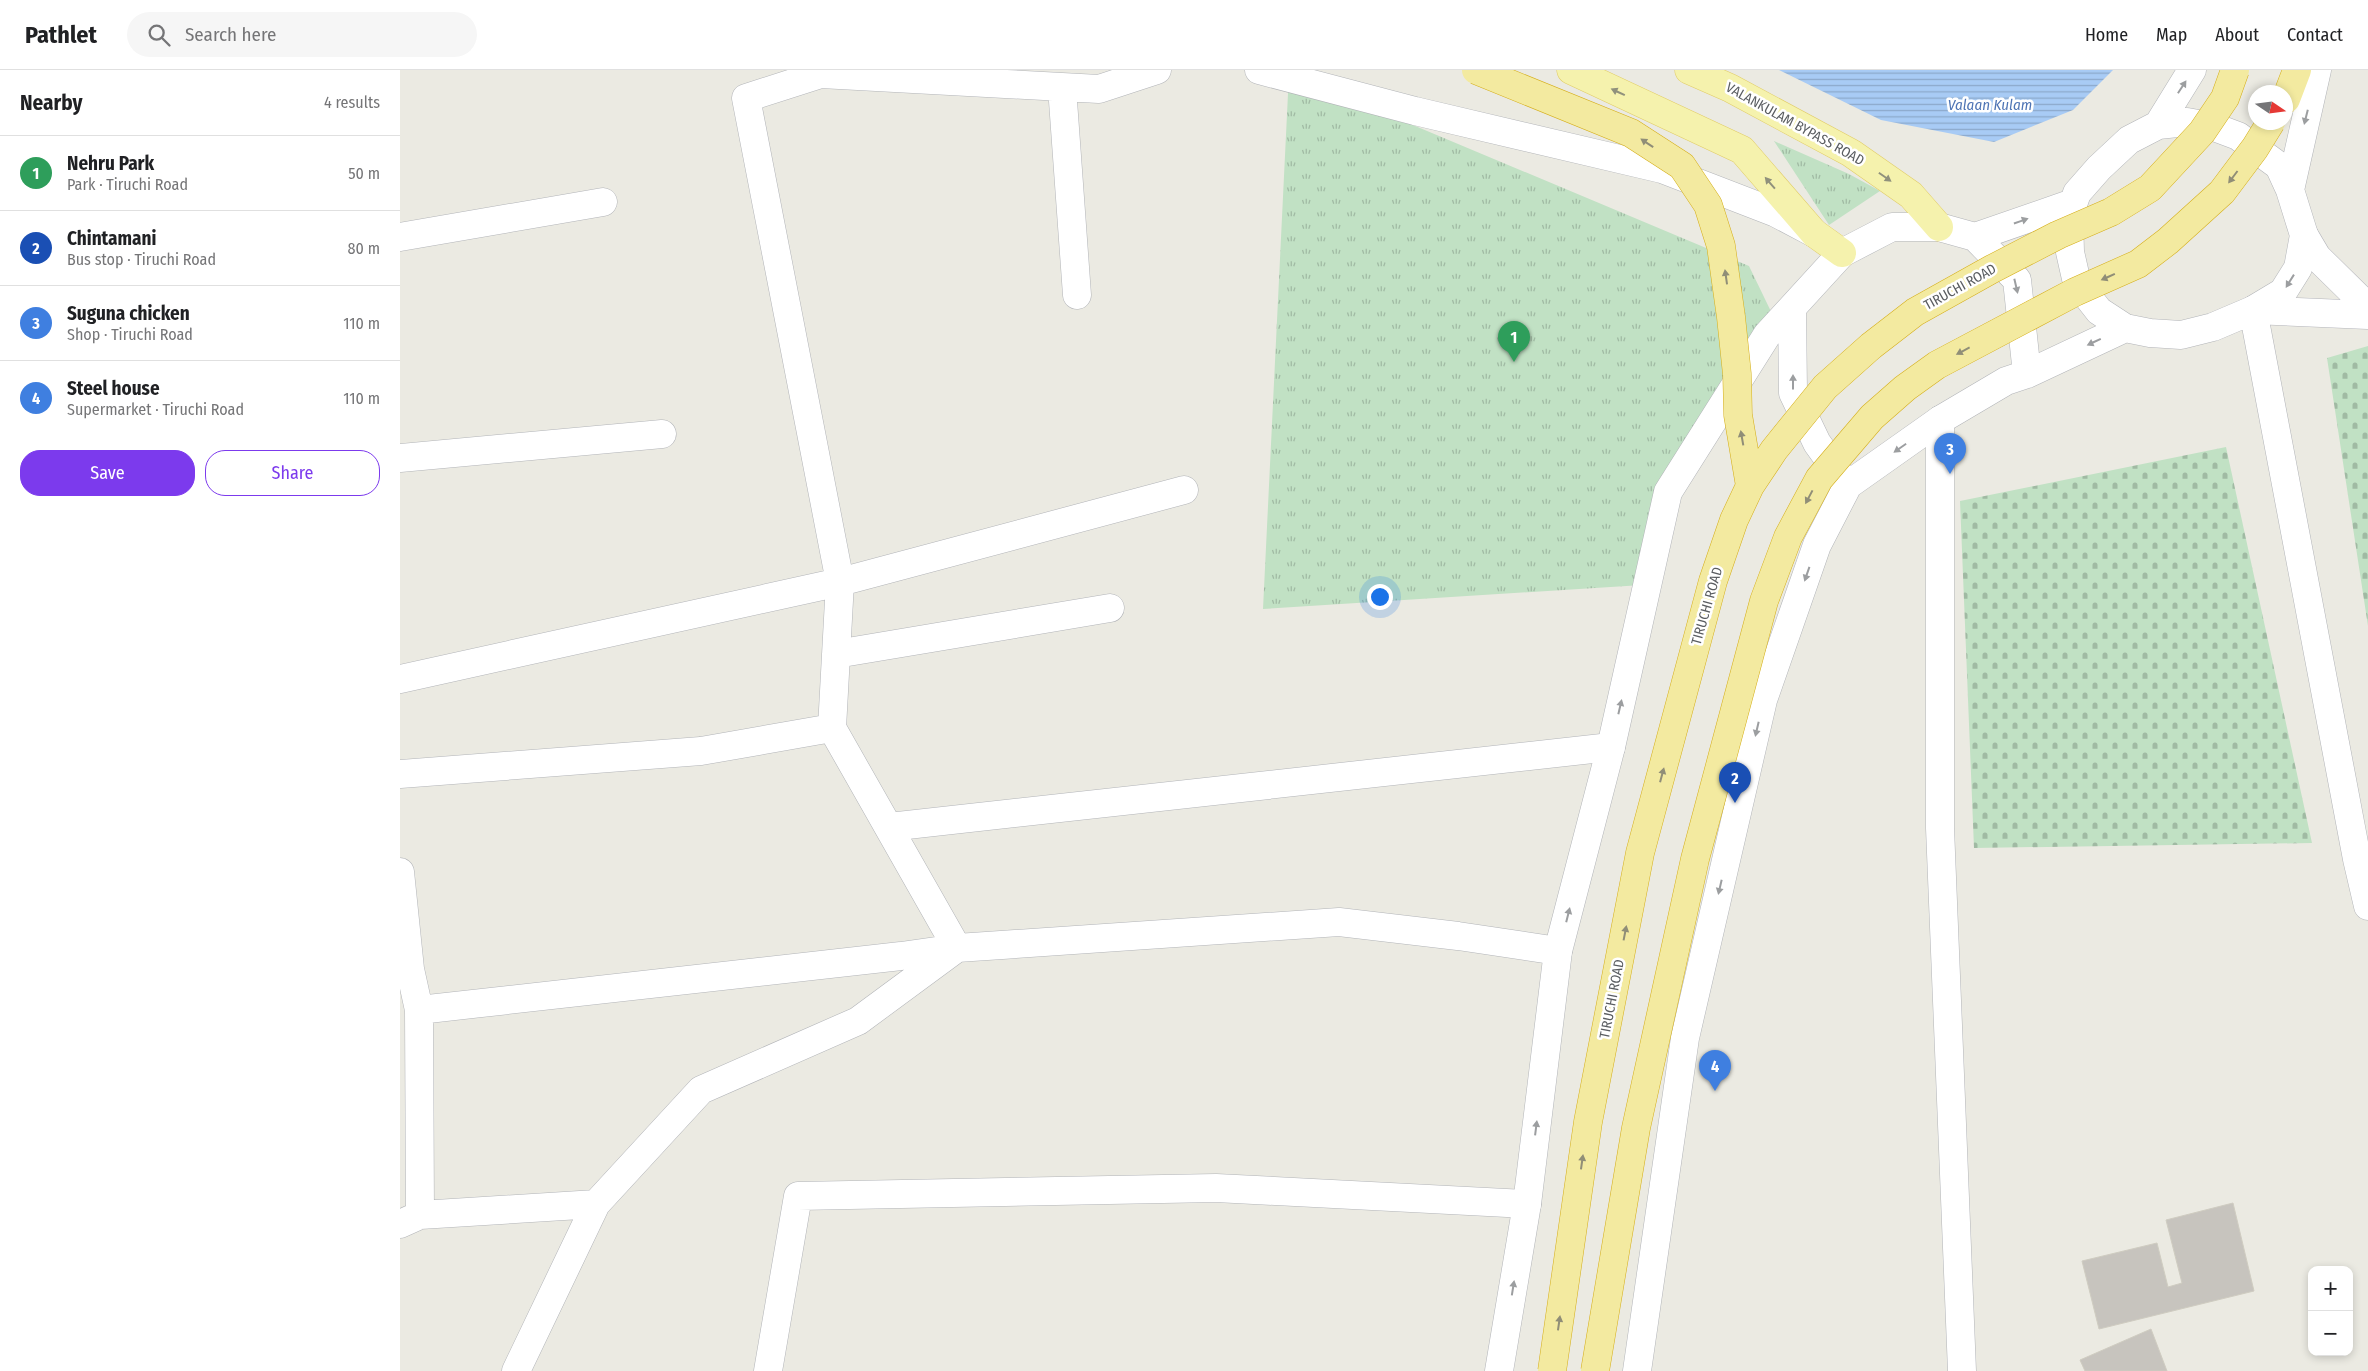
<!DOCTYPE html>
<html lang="en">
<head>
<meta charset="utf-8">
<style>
	:root { --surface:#fff; --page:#f6f6f6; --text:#202124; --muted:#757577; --line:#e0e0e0; --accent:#7c3aed }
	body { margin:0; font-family:"Fira Sans Condensed",sans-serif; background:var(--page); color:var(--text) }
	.controls { position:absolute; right:15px; bottom:15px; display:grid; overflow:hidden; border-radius:10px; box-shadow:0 2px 8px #0003 }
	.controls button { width:45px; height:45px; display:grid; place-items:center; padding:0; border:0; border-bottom:1px solid var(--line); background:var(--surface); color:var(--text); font:25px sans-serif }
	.compass { position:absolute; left:1848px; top:15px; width:45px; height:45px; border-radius:50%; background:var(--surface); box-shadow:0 2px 8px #0003; rotate:103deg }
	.you { position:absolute; left:979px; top:526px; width:18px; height:18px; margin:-12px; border:4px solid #fff; border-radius:50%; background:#1a73e8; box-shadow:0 0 0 8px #1a73e833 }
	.badge { display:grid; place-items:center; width:32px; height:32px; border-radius:50%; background:var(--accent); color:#fff; font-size:16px; font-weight:700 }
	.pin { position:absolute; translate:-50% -41px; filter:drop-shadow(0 1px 2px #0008) }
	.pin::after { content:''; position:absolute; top:26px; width:18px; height:15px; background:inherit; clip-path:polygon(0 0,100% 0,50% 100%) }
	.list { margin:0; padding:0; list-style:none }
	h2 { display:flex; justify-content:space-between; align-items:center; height:65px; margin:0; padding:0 20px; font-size:21px }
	h2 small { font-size:16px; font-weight:400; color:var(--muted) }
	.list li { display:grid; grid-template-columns:32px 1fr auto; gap:15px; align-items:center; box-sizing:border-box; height:75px; padding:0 20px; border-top:1px solid var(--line) }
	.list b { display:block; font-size:19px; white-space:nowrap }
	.list p { margin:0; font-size:16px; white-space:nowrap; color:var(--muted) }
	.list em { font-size:16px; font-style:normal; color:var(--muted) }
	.actions { display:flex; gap:10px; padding:15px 20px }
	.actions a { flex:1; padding:11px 0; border:1px solid var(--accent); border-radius:20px; text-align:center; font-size:18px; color:var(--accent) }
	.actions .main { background:var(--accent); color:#fff }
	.icon { flex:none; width:28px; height:28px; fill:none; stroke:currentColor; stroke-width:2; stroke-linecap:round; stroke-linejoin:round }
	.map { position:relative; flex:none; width:1968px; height:1301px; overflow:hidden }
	header { display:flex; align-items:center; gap:30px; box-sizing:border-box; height:70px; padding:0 25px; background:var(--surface); border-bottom:1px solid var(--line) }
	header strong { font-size:24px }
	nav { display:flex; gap:28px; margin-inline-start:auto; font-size:18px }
	.search { width:350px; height:45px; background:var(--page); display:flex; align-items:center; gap:12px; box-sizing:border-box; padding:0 18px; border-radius:28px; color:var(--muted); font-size:19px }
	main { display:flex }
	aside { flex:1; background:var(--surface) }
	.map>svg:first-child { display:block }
</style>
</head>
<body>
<header>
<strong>Pathlet</strong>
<div class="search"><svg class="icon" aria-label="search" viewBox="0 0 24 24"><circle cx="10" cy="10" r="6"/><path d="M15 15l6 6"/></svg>Search here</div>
<nav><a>Home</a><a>Map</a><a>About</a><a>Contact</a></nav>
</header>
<main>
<aside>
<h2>Nearby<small>4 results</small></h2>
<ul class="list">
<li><span class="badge" style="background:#2e9e5b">1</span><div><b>Nehru Park</b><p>Park · Tiruchi Road</p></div><em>50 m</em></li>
<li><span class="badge" style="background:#1a4fb4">2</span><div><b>Chintamani</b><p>Bus stop · Tiruchi Road</p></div><em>80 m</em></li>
<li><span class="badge" style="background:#3f7fe0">3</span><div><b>Suguna chicken</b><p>Shop · Tiruchi Road</p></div><em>110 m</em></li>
<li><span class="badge" style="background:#3f7fe0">4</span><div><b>Steel house</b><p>Supermarket · Tiruchi Road</p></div><em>110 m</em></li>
</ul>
<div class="actions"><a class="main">Save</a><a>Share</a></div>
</aside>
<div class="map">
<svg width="1968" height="1301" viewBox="0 0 1968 1301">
	<defs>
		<pattern id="cemetery-stones" width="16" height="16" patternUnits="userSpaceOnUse" patternTransform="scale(1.25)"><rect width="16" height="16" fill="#c1e1c4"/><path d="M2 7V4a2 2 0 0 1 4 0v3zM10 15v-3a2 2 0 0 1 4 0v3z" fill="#a0baa3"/></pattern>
		<pattern id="park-tufts" width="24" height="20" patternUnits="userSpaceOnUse" patternTransform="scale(1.25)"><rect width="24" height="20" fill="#c1e1c4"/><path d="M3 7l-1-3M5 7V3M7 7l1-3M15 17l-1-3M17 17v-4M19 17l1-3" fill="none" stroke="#a0baa3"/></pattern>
		<pattern id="water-rules" width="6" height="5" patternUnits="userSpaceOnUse" patternTransform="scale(1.25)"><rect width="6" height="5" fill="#a8cbf5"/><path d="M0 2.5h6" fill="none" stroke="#8ca8ca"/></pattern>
	</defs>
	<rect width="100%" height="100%" fill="#ebeae2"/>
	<path fill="url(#cemetery-stones)" d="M1968 276V556L1927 288Z
		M1826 377 1912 773 1574 778 1560 431Z"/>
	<path fill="url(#park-tufts)" d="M889 3 1349 196 1378 256 1276 436 1258 514 863 539Z
		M1374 71 1449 104 1480 121 1429 155Z"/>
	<path fill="url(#water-rules)" d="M1379 0H1713L1673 40 1594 72 1481 50Z"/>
	<path fill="#c7c4be" stroke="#cfccc1" d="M1833 1133 1854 1221 1699 1259 1682 1191 1757 1173 1768 1217 1782 1213 1766 1150Z
		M1751 1259 1767 1301H1685L1680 1290Z"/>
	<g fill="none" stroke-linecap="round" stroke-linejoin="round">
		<defs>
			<path id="minor" d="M859 0 1015 41 1262 99 1376 143 1414 163
				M662 17 677 225
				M0 167 203 132
				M1540 350V758L1562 1301
				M0 388 262 364
				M436 584 710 538
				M0 609 440 512 784 420
				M0 704 301 681 432 658
				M489 757 1211 677
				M0 802 10 899 19 940
				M20 1145 196 1134
				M0 1154 20 1145 19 940 501 886 557 878 939 852 1058 866 1158 881
				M116 1301 196 1134 301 1020 458 951 557 878 432 658 440 512 346 28 421 4 699 19 757 0
				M368 1301 398 1126 816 1118 1127 1134"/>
			<path id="tertiary" d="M1758 55 1787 52 1814 57 1838 66 1879 96 1890 120
				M1575 167 1673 133
				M1392 238 1393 323 1417 373 1445 412
				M1853 240 1957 789 1968 836
				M1725 258 1699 241 1677 213 1670 182 1669 146 1677 123 1699 98 1729 70 1758 55 1792 0
				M1099 1301 1127 1134 1158 881 1211 677 1268 422 1367 265 1442 183 1492 157H1539L1575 167 1617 210 1627 304
				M1237 1301 1285 968 1363 630 1417 475 1448 415 1540 350 1606 311 1627 304 1725 258 1750 263 1781 265 1813 257 1853 240 1883 222 1898 198 1904 165 1890 120 1917 0"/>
			<path id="secondary" d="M1904 165 1917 187 1968 237
				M1853 240 1968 245"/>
			<path id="primary" d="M1171 0 1342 80 1414 163 1442 183
				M1289 0 1330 18 1451 83 1511 125 1539 157"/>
			<path id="trunk" d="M1886 29 1897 0"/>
		</defs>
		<use href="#minor" stroke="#b2b4b8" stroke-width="29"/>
		<use href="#tertiary" stroke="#b2b4b8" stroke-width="29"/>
		<use href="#secondary" stroke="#b4b5bb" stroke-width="29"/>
		<use href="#primary" stroke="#e1cc65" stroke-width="29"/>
		<use href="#trunk" stroke="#d5ae19" stroke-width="29"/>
		<use href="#minor" stroke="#fff" stroke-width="28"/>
		<use href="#tertiary" stroke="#fff" stroke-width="28"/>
		<use href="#secondary" stroke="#fff" stroke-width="28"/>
		<use href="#primary" stroke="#f5f2ad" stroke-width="28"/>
		<use href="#trunk" stroke="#f3eaa0" stroke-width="28"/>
		<defs>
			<path id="trunk-bridge" d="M1076 0 1231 63 1282 96 1308 135 1321 176 1331 247 1337 304 1338 345 1350 416
				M1152 1301 1188 1052 1240 783 1313 511 1334 450 1350 416 1374 380 1425 317 1471 276 1515 242 1592 199 1658 165 1711 142 1750 118 1802 62 1825 28 1835 0
				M1195 1301 1236 1058 1295 789 1364 531 1388 467 1419 409 1472 347 1505 318 1537 295 1675 222 1738 194 1768 171 1822 122 1855 78 1871 52"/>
		</defs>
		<use href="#trunk-bridge" stroke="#d5ae19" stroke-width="29" stroke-linecap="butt"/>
		<use href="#trunk-bridge" stroke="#f3eaa0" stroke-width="28"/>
	</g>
	<defs><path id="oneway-solid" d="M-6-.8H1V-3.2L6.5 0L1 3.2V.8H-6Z" transform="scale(1.25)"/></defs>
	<g fill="#9c9ea0">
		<use href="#oneway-solid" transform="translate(1782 17) rotate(-57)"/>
		<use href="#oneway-solid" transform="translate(1906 47) rotate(104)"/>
		<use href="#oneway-solid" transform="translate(1621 151) rotate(-19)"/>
		<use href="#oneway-solid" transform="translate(1890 211) rotate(122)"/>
		<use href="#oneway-solid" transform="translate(1616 216) rotate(77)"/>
		<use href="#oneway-solid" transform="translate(1694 272) rotate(155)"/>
		<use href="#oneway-solid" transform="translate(1393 312) rotate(-90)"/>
		<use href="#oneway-solid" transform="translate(1500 378) rotate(145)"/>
		<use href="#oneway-solid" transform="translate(1407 504) rotate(109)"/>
		<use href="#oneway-solid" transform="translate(1220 637) rotate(-77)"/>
		<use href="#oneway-solid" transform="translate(1357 659) rotate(103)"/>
		<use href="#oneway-solid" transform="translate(1320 817) rotate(103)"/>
		<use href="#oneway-solid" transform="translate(1168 845) rotate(-76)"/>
		<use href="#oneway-solid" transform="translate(1136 1058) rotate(-83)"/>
		<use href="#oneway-solid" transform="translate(1113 1218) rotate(-81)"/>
	</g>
	<g fill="#90917c">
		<use href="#oneway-solid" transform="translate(1218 22) rotate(-155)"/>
		<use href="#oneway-solid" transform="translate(1485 107) rotate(35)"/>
		<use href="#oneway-solid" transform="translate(1370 113) rotate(-131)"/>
	</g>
	<g fill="#908e77">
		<use href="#oneway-solid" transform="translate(1247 73) rotate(-146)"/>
		<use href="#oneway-solid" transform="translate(1833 107) rotate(127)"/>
		<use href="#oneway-solid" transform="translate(1326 207) rotate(-98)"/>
		<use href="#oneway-solid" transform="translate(1708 207) rotate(156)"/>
		<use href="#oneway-solid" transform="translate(1563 281) rotate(152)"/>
		<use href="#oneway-solid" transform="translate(1342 368) rotate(-100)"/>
		<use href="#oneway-solid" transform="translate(1409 427) rotate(118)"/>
		<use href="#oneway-solid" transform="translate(1262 705) rotate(-75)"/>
		<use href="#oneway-solid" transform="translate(1225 863) rotate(-79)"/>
		<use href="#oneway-solid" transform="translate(1182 1092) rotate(-82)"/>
		<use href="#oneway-solid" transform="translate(1159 1253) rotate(-82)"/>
	</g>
	<g text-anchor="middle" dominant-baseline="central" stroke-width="5" stroke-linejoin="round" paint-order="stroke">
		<g font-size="14" fill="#5a5d61" stroke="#fff">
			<text transform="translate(1395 54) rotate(29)">VALANKULAM BYPASS ROAD</text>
			<text transform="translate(1560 217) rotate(-29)">TIRUCHI ROAD</text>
			<text transform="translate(1307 536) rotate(-74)">TIRUCHI ROAD</text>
			<text transform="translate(1212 929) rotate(-79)">TIRUCHI ROAD</text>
		</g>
		<g font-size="15" font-style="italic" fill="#4f75b5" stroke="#fff">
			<text x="1590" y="35">Valaan Kulam</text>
		</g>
	</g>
</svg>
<div class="controls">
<button>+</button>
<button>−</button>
</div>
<svg class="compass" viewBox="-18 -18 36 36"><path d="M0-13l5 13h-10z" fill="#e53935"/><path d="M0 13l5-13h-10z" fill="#757577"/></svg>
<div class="you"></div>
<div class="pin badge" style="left:1114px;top:292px;background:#2e9e5b">1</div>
<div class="pin badge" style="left:1335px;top:733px;background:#1a4fb4">2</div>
<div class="pin badge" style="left:1550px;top:404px;background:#3f7fe0">3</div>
<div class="pin badge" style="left:1315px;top:1021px;background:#3f7fe0">4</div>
</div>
</main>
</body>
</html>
